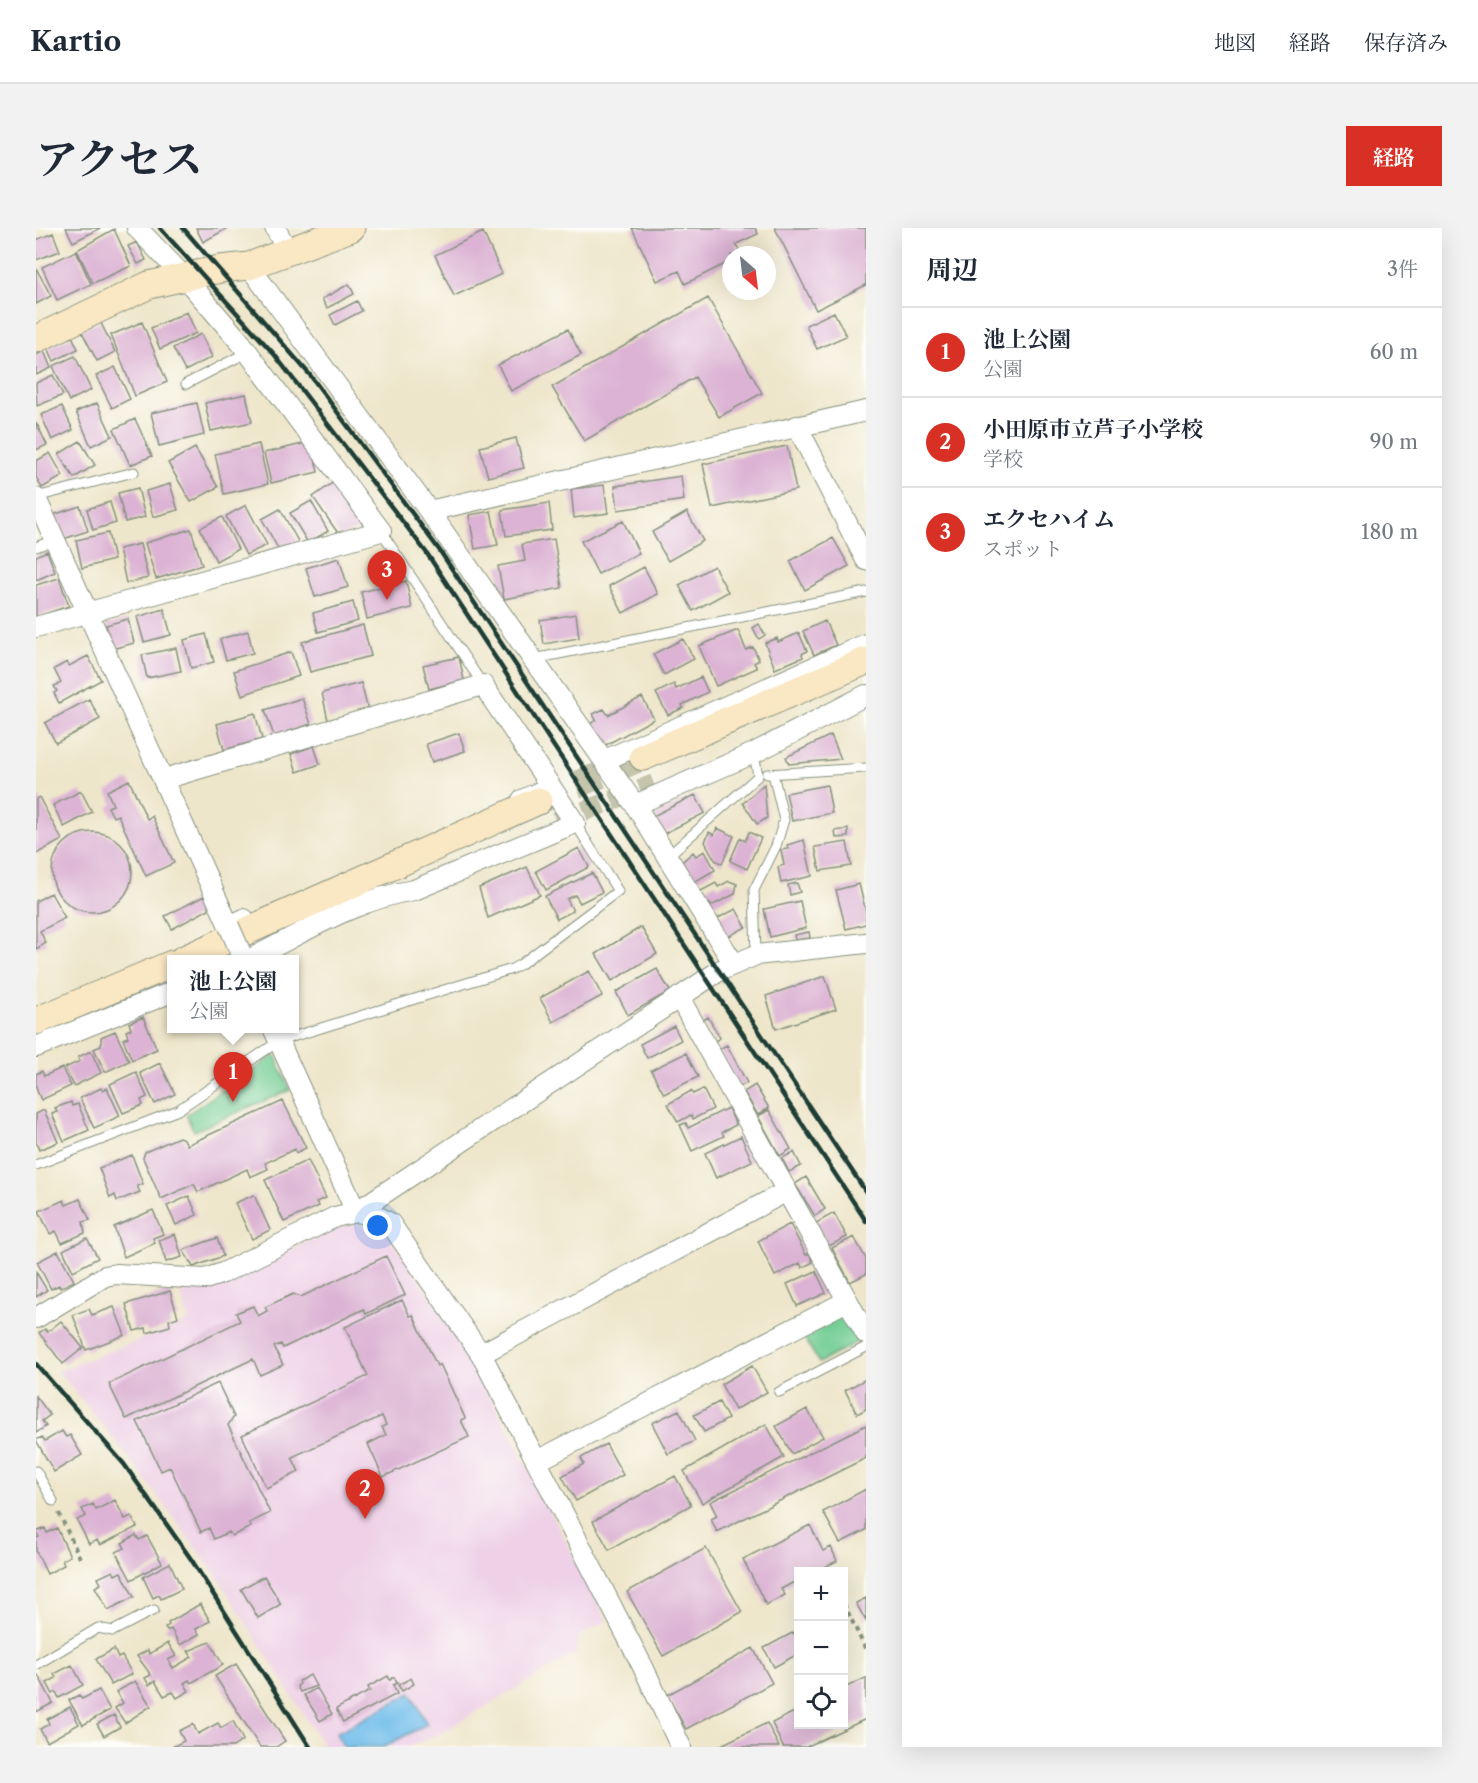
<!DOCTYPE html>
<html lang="ja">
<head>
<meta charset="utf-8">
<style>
	:root { --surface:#fff; --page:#f2f2f3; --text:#1f2937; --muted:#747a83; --line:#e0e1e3; --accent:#d93025 }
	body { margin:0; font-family:"Libre Caslon Text","Noto Serif JP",serif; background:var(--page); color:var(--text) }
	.controls { position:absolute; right:18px; bottom:18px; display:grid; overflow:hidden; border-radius:0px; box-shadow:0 6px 24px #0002 }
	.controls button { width:54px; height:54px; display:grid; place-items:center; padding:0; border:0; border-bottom:2px solid var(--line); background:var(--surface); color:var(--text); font:30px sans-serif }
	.compass { position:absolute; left:686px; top:18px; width:54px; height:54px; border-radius:50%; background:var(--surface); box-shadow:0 6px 24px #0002; rotate:152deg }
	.you { position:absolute; left:342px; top:998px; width:21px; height:21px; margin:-15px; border:4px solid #fff; border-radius:50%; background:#1a73e8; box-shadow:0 0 0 9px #1a73e833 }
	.badge { display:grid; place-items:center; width:39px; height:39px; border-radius:50%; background:var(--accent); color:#fff; font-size:20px; font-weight:700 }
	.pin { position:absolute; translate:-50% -50px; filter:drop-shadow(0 2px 3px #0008) }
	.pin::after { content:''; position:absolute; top:32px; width:21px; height:18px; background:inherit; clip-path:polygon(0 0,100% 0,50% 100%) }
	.popup { position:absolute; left:131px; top:727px; width:132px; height:78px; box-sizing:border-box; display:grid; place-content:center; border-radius:0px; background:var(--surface); filter:drop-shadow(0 2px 4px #0005); font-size:20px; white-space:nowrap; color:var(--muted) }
	.popup b { font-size:22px; color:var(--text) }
	.popup::after { content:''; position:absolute; left:50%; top:100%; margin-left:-12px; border:12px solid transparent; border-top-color:var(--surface) }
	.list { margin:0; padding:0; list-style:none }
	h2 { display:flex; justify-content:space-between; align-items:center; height:78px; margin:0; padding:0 24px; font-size:26px }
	h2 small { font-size:20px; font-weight:400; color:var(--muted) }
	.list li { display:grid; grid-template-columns:39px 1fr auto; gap:18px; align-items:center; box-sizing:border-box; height:90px; padding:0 24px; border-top:2px solid var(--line) }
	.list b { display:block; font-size:22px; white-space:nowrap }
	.list p { margin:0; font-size:20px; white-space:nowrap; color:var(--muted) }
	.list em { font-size:20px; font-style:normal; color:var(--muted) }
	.icon { flex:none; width:33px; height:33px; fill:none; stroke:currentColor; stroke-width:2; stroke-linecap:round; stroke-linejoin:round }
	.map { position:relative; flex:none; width:830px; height:1519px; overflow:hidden; border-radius:0px }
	header { display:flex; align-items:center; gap:36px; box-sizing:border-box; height:84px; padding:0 30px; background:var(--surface); border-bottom:2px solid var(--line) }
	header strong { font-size:28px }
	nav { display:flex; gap:33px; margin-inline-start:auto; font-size:21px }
	.intro { display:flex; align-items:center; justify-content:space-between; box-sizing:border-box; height:144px; padding:0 36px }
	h1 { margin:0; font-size:42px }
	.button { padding:15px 27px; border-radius:0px; background:var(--accent); color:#fff; font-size:21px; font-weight:700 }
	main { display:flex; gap:36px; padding:0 36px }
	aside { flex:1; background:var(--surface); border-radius:0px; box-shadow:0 6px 24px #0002 }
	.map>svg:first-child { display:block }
</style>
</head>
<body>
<header>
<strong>Kartio</strong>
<nav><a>地図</a><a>経路</a><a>保存済み</a></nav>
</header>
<div class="intro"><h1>アクセス</h1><a class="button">経路</a></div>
<main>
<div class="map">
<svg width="830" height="1519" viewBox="0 0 830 1519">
	<rect width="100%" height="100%" fill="#fdfcf7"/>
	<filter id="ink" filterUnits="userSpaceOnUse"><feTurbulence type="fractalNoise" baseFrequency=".0167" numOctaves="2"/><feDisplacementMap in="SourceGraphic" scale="12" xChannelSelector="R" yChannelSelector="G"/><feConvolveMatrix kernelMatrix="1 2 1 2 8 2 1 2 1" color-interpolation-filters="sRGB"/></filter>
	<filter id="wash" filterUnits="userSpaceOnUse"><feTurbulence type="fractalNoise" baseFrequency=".008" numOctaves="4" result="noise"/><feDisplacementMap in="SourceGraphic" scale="24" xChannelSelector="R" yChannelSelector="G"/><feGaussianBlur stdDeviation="1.35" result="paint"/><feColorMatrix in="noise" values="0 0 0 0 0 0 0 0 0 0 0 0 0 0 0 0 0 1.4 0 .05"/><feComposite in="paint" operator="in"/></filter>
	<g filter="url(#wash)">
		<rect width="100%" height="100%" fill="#eee6ca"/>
		<path fill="#eed0e7" d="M318 996 342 1002 353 1009 427 1115 571 1393 543 1408 540 1425 407 1504 373 1519H288L183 1351 95 1232 22 1143 153 1093 143 1059 162 1060 181 1057 301 999Z"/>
		<path fill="#75ce95" stroke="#4a8664" stroke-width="1.5" d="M239 827 254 862 158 903 150 887Z
			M803 1087 810 1090 823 1113 783 1135 765 1104Z"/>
		<path fill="#71beeb" stroke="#487e90" stroke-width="1.5" d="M375 1465 391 1496 348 1519H308L300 1505Z"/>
		<g id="blocks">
			<path fill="#dcb3d4" d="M30 0H65L37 14Z
				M160 0H192L167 14Z
				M596 0H719L722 6 700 16 705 27H695V33L649 56 643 43 621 53Z
				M739 0H830V57L780 82Z
				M78 1 95 38 57 55 41 22Z
				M447 4 466 46 418 68 399 27Z
				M17 5 24 23 0 32V12Z
				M101 14 110 32 102 36 92 18Z
				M40 23 55 56 21 72 6 39Z
				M0 40 15 68 0 76Z
				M313 56 318 66 291 80 286 71Z
				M672 70 726 165 683 189 659 149 548 213 516 159Z
				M321 73 326 83 299 97 294 87Z
				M151 84 160 105 124 121 115 100Z
				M798 84 810 108 781 121 770 97Z
				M64 93 79 124 61 133 45 102Z
				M106 94 131 154 99 168 75 107Z
				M532 101 545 127 475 163 462 137Z
				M165 106 176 129 149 143 137 120Z
				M36 108 42 121 18 133 12 120Z
				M8 123 15 140 0 147V127Z
				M39 128 55 162 33 173 17 138Z
				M79 139 94 171 76 180 60 148Z
				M17 147 27 167 1 178 0 155Z
				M210 166 216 194 175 203 169 175Z
				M61 175 76 208 55 218 40 184Z
				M161 175 168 207 123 218 115 185Z
				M26 178 37 202 16 212 5 187Z
				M99 191 116 228 94 237 78 201Z
				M0 194 11 217 0 222Z
				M480 210 488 240 452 249 444 219Z
				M44 213 59 237 38 250 23 226Z
				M275 214 282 244 235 255 228 225Z
				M223 216 232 256 188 266 179 226Z
				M751 218 760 262 676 280 667 236Z
				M159 220 182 259 155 274 132 235Z
				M14 225 27 248 6 260 0 249V233Z
				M645 248 648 272 582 282 579 258Z
				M298 254 329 299 304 308 277 269Z
				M134 256 142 282 117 289 110 263Z
				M568 257 572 285 538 290 535 261Z
				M102 260 109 289 89 294 82 265Z
				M275 273 292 303 272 315 254 285Z
				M74 274 80 295 57 302 51 281Z
				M513 275 516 302 470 308 466 282Z
				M210 277 231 317 210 327 190 288Z
				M44 278 52 303 24 312 17 287Z
				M244 281 263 315 245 326 226 291Z
				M455 283 462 317 439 321 433 287Z
				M651 284 667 313 632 333 616 304Z
				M186 289 202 321 180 333 164 300Z
				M587 293 603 325 562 346 545 313Z
				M155 301 166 337 120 351 109 315Z
				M72 305 78 332 46 340 40 312Z
				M797 310 813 338 769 362 754 333Z
				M518 311 526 360 468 371 462 338 489 333 486 316Z
				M104 316 112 350 90 355 83 321Z
				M11 323 19 344 0 352V328Z
				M303 330 312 359 279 369 270 340Z
				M678 338 692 364 657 383 643 357Z
				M608 339 622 366 587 385 573 358Z
				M23 350 33 378 0 389V357Z
				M370 353 376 380 331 391 325 364Z
				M317 374 322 393 282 404 277 385Z
				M128 381 135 407 108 414 101 389Z
				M540 386 543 410 508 416 504 392Z
				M92 391 98 415 76 421 70 397Z
				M789 393 800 417 778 427 767 403Z
				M723 396 729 407 723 411 717 400Z
				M327 397 335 428 274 444 266 414Z
				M702 402 710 422 717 419 723 432 718 435 721 440 680 458 663 418Z
				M212 403 217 425 190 432 184 411Z
				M763 405 771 423 766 426 767 429 739 441 729 415 741 410 742 414Z
				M170 406 178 434 155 440 148 412Z
				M647 411 658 431 628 447 617 426Z
				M140 420 145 443 111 450 106 427Z
				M255 424 263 448 206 467 198 443Z
				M52 428 65 452 23 475 18 465 21 463 18 458 25 455 18 441 31 434 33 438Z
				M423 429 428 452 393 461 387 437Z
				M665 449 672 464 646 477 647 480 632 487 620 465 638 456 640 461Z
				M325 455 332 482 292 492 286 465Z
				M606 469 618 491 566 519 554 496 560 492 557 486 568 481 572 487Z
				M266 470 275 496 238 508 229 482Z
				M53 471 64 491 20 515 9 495Z
				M219 485 226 511 188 522 181 496Z
				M423 505 429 523 396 534 390 516Z
				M795 507 805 531 753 536 750 529Z
				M278 518 284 536 261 544 255 526Z
				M93 552 111 591 116 588 138 635 110 648 82 587 77 589 72 579 77 577 71 563Z
				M728 556 731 590 721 596 707 575Z
				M791 557 796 585 756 593 750 565Z
				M45 563 56 584 28 599 17 577Z
				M659 567 669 585 627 606 617 588Z
				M3 569 26 612 0 626V571Z
				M681 600 698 608 686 636 679 632 669 614 673 604 678 607Z
				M812 601V609L800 610 799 603Z
				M16 644a40 40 0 1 1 80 0a40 40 0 1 1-80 0Z
				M713 604 725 610 711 641 694 633 704 610 709 613Z
				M768 612 776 648 745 655 742 639 748 637 745 622 752 621 751 617Z
				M811 614 815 638 784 643 779 619Z
				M543 620 553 639 510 662 500 643Z
				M669 623 679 642 658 654 653 653 645 637 647 633 657 624 660 628Z
				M491 639 504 667 452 690 443 660Z
				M556 645 566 664 544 675 539 667 531 671 537 683 521 691 509 668Z
				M693 653 701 656 699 666 675 678 674 675 668 678 661 665 680 655 682 659Z
				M761 655 764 664 754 667 752 657Z
				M823 656 830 684V696L810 701 800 662Z
				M15 665 29 690 4 703 10 715 0 721V673Z
				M168 668 175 680 136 701 129 688Z
				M764 673 770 700 734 709 728 681Z
				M700 681 710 699 688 711 678 692Z
				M605 699 621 726 576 753 560 726Z
				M773 704 774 710 759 712 758 707Z
				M621 741 634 763 592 787 580 764Z
				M553 743 566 768 517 794 504 770Z
				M789 748 800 781 740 801 730 768Z
				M107 789 121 821 96 832 87 811 92 809 90 803 95 801 93 795Z
				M672 789 684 810 679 813 667 792Z
				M638 798 645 812 611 830 604 816Z
				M79 803 93 833 69 844 58 821 65 818V809Z
				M691 817 711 855 703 859 683 821Z
				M55 823 65 845 38 858 29 840 44 833 42 829Z
				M650 825 662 849 628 866 615 842Z
				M124 835 139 866 119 876 104 845Z
				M26 840 35 858 5 872 0 860V846L6 843 8 848Z
				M100 844 111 869 105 872 107 877 87 885 74 856Z
				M719 857 733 880 722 887 708 864Z
				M65 860 66 862 71 860 84 888 58 900 44 870Z
				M667 861 677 881 657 891 655 887 642 894 632 876 655 863 657 866Z
				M247 873 270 920 260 925 259 921 229 935 232 941 214 949 211 941 162 964 158 956 125 971 107 930 109 924 143 909 148 911 151 917Z
				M35 874 36 878 42 876 53 902 28 913 16 886 21 884 19 880Z
				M692 880 700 897 686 904 688 908 656 923 644 897 650 895 652 900Z
				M8 882 22 914 3 922 0 914V886Z
				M733 882 755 921 744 928 722 888Z
				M705 908 716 933 680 950 669 925Z
				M758 924 765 938 753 944 746 930Z
				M96 927 107 956 101 958 104 964 81 973 79 967 74 970 63 940Z
				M272 932 290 970 280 974 283 978 248 994 229 952Z
				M770 949 789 981 779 988 759 956Z
				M218 967 234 1002 216 1011 199 975Z
				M153 968 161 987 140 997 131 978Z
				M44 971 54 992 47 994 49 1005 26 1015 20 1003 14 1006 3 983 28 972 30 977Z
				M117 982 127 1006 117 1010 119 1015 88 1029 78 999Z
				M798 985 811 1009 793 1018 780 995Z
				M754 996 770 1027 773 1025 777 1034 766 1040 764 1035 739 1048 722 1013Z
				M139 1006 146 1029 130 1034 123 1012Z
				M818 1009 830 1031V1046L814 1054 796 1020Z
				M51 1010 62 1030 37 1043 27 1022Z
				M181 1010 187 1028 157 1039 147 1022Z
				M22 1023 38 1053 24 1060 23 1057 15 1061 1 1034Z
				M350 1028 369 1067 330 1086 328 1081 247 1120 245 1116 238 1119 247 1137 224 1147 217 1131 90 1191 73 1156 204 1093 200 1085 217 1078 222 1088 231 1083 229 1079 257 1066 265 1069Z
				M780 1043 790 1065 761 1078 751 1056Z
				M0 1044 11 1062 0 1069Z
				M134 1063 142 1089 133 1092 134 1098 111 1105 110 1100 98 1103 90 1076Z
				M366 1072 374 1088 377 1087 401 1138 404 1136 429 1190 425 1192 433 1209 347 1249 332 1216 350 1207 346 1199 350 1197 346 1188 256 1229 263 1244 230 1260 206 1207 332 1148 309 1099Z
				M78 1079 89 1107 50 1122 37 1087 53 1081 56 1087Z
				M25 1093 47 1120 27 1136 3 1105 9 1101 11 1104Z
				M716 1138 731 1164 699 1182 685 1156Z
				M830 1151V1181L821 1186 809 1162Z
				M182 1155 198 1189 192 1197 234 1285 213 1295 215 1299 196 1308 193 1304 178 1311 173 1300 165 1304 134 1239 125 1243 101 1193Z
				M0 1168 14 1187 6 1193 10 1198 0 1205Z
				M683 1174 692 1191 668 1204 658 1187Z
				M771 1181 787 1209 756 1226 740 1198Z
				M643 1182 659 1213 632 1226 616 1195Z
				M730 1196 748 1229 666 1275 648 1243Z
				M830 1197V1230L681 1304 675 1291 681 1288 674 1274Z
				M26 1203 30 1209 34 1207 46 1227 18 1244 0 1212 6 1209 9 1213Z
				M570 1216 587 1247 540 1273 526 1248 548 1236 545 1230Z
				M639 1248 655 1277 573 1322 557 1293Z
				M830 1261V1302L804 1315 787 1284Z
				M79 1272 89 1291 95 1288 101 1299 64 1317 61 1312 53 1316 41 1292 50 1288 46 1281 57 1276 60 1282Z
				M774 1297 787 1323 795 1319 801 1333 779 1344H762V1352L745 1361 749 1367 730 1377 707 1331Z
				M9 1300 11 1305 21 1300 34 1328 26 1332 28 1337 11 1346 0 1323V1310L3 1309 0 1304Z
				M100 1307 103 1312 111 1308 126 1335 95 1352 80 1324 89 1320 86 1315Z
				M670 1320 706 1384 627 1428 591 1364Z
				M134 1335 146 1361 125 1371 123 1367 117 1370 107 1349Z
				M77 1343 79 1347 85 1344 98 1369 72 1382 59 1359 65 1356 62 1350Z
				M228 1348 245 1376 222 1390 205 1361Z
				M830 1370V1393L820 1375Z
				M164 1376 174 1393 160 1401 163 1406 144 1417 135 1401 131 1403 129 1400 133 1397 132 1395Z
				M758 1404 762 1413V1426L738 1439 728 1420Z
				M174 1414 187 1437 155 1455 153 1452 148 1455 153 1463 141 1470 137 1464 128 1468 119 1453 113 1457 109 1450 115 1447 101 1428 112 1422 113 1426 132 1415 140 1428 132 1432 137 1440 156 1429 152 1423Z
				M717 1420 736 1455 650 1501 631 1467Z
				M78 1421 82 1430 86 1428 96 1446 75 1457 60 1431Z
				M200 1436 249 1513 240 1519H224L179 1448Z
				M36 1437 47 1457 23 1470 20 1464 17 1466 11 1455 20 1450 18 1446Z
				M2 1447 17 1475 0 1484V1448Z
				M274 1447 280 1458 264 1464 261 1458 264 1456 263 1453Z
				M352 1448 354 1452 358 1449 361 1455 357 1457 361 1466 307 1494 300 1481 334 1463 332 1459Z
				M375 1450 378 1456 366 1463 362 1457Z
				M830 1450V1491L770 1519H747L736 1495 762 1482V1496H808V1460Z
				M99 1453 115 1478 89 1495 79 1480 87 1475 80 1464Z
				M281 1460 296 1486 284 1493 268 1467Z
				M63 1462 74 1482 47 1497 33 1472 43 1467 46 1471Z
				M34 1479 43 1496 11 1514 4 1501 13 1496 11 1491Z
				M78 1487 84 1499 68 1508 61 1496Z
				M197 1493 207 1512 197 1519H136L148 1513 143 1503 157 1496 162 1506 182 1495 185 1500Z
				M731 1495 743 1519H681Z"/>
		</g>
	</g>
	<g filter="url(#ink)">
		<use href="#blocks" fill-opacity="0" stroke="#86927f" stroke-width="1.5"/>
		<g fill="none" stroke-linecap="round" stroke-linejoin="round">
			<path stroke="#c5c4ac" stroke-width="20" stroke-dasharray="20 10" stroke-linecap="butt" d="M520 594 618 556"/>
			<path stroke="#c5c4ac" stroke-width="27" stroke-dasharray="27 14" stroke-linecap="butt" d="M502 573 607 529"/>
			<defs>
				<path id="lane" d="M150 156 212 124
					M0 269 98 244
					M345 303 447 457
					M0 319 18 312
					M498 431 830 364
					M731 546 830 540
					M631 629 722 548 718 525
					M720 727 718 662 740 618 748 592 737 546
					M0 937 142 882 243 813 476 741 485 736 582 663 539 595
					M743 1164 830 1119
					M0 1243 17 1273
					M0 1437 62 1400 77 1403 118 1382"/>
				<path id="street" d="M239 0 253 25
					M213 38 393 283 599 577 718 525 830 467
					M761 198 830 332
					M0 270 193 698 208 691
					M393 283 830 183
					M0 399 345 303 205 115 149 50 101 0
					M569 532 830 416
					M128 551 447 457 515 559
					M599 577 698 736
					M212 732C265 706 320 671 378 662L539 595 515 559 486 572
					M643 769 830 1106
					M237 800 320 984 341 988 354 995 445 1126 607 1439 645 1519
					M0 819 136 764
					M0 1090 69 1048 80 1046 169 1051 187 1045 299 989 320 984 683 743 720 727 830 715
					M445 1126 751 963
					M501 1233 811 1073"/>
				<path id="secondary" d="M0 111 113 57 184 41 213 38 315 0
					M607 529 830 433
					M146 732 502 573
					M0 793 136 736"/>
			</defs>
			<use href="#lane" stroke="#86927f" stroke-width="11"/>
			<use href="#street" stroke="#86927f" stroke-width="22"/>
			<use href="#secondary" stroke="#86927f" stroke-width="29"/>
			<path stroke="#86927f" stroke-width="4" stroke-dasharray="4.5 4.5" stroke-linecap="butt" d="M23 1285 44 1330
				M808 1376 830 1422"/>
			<use href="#lane" stroke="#fff" stroke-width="9"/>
			<use href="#street" stroke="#fff" stroke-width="20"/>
			<use href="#secondary" stroke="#fae7c3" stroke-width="27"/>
			<path stroke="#1f3d34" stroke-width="4.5" d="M124 0 238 126 390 324 830 993
				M147 0 274 147 404 323 830 964
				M0 1136 88 1236 155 1331 274 1519"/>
			<defs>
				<path id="street-bridge" d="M193 698 204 723"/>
			</defs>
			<use href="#street-bridge" stroke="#86927f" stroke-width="22" stroke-linecap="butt"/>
			<use href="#street-bridge" stroke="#fff" stroke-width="20"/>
		</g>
	</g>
</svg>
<div class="controls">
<button>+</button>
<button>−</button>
<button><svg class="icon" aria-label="locate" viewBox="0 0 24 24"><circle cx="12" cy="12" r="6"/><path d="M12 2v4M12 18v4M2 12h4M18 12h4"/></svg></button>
</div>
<svg class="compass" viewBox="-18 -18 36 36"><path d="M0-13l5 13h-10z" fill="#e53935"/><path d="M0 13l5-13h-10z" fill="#747a83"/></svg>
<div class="you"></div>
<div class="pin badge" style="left:197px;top:874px">1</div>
<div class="popup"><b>池上公園</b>公園</div>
<div class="pin badge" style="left:329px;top:1291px">2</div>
<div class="pin badge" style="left:351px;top:372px">3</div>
</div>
<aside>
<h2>周辺<small>3件</small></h2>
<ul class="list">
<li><span class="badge">1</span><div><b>池上公園</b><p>公園</p></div><em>60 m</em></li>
<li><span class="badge">2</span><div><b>小田原市立芦子小学校</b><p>学校</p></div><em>90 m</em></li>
<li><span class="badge">3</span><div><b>エクセハイム</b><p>スポット</p></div><em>180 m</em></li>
</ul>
</aside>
</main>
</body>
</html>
